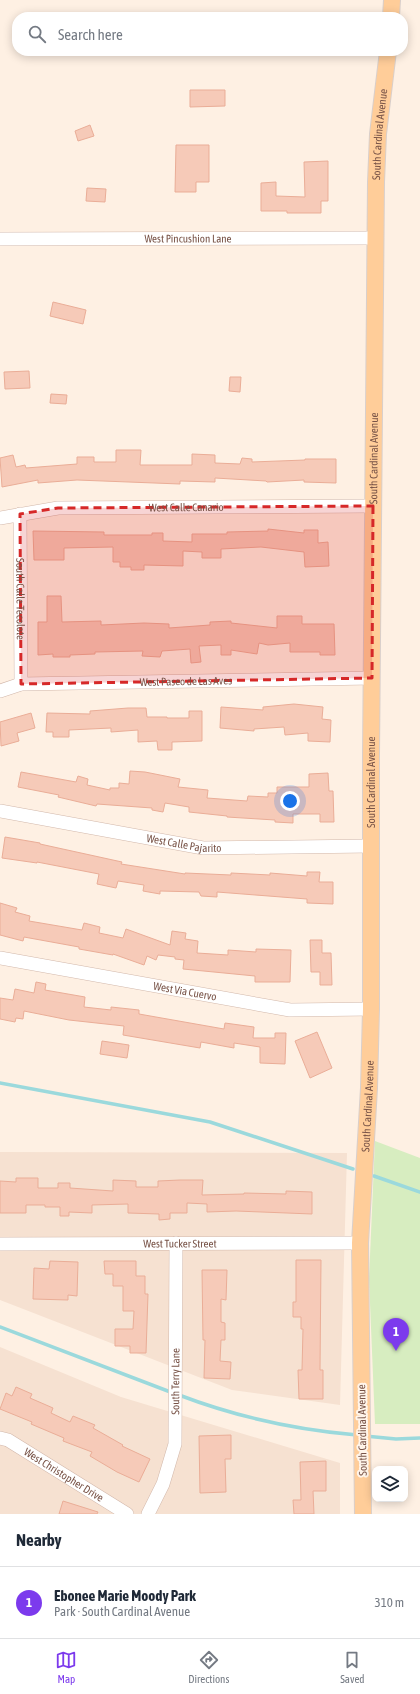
<!DOCTYPE html>
<html lang="en">
<head>
<meta charset="utf-8">
<style>
	:root { --surface:#fff; --page:#f6f6f7; --text:#1f2937; --muted:#747a83; --line:#e0e1e3; --accent:#7c3aed }
	body { margin:0; font-family:"Asap Condensed",sans-serif; background:var(--page); color:var(--text) }
	.controls { position:absolute; right:12px; bottom:12px; display:grid; overflow:hidden; border-radius:8px; box-shadow:0 2px 10px #0003 }
	.controls button { width:36px; height:36px; display:grid; place-items:center; padding:0; border:0; border-bottom:1px solid var(--line); background:var(--surface); color:var(--text); font:20px sans-serif }
	.you { position:absolute; left:290px; top:801px; width:14px; height:14px; margin:-10px; border:3px solid #fff; border-radius:50%; background:#1a73e8; box-shadow:0 0 0 6px #1a73e833 }
	.badge { display:grid; place-items:center; width:26px; height:26px; border-radius:50%; background:var(--accent); color:#fff; font-size:13px; font-weight:700 }
	.pin { position:absolute; translate:-50% -33px; filter:drop-shadow(0 1px 2px #0008) }
	.pin::after { content:''; position:absolute; top:21px; width:14px; height:12px; background:inherit; clip-path:polygon(0 0,100% 0,50% 100%) }
	.list { margin:0; padding:0; list-style:none }
	h2 { display:flex; justify-content:space-between; align-items:center; height:52px; margin:0; padding:0 16px; font-size:17px }
	h2 small { font-size:13px; font-weight:400; color:var(--muted) }
	.list li { display:grid; grid-template-columns:26px 1fr auto; gap:12px; align-items:center; box-sizing:border-box; height:72px; padding:0 16px; border-top:1px solid var(--line) }
	.list b { display:block; font-size:15px; white-space:nowrap }
	.list p { margin:0; font-size:13px; white-space:nowrap; color:var(--muted) }
	.list em { font-size:13px; font-style:normal; color:var(--muted) }
	.icon { flex:none; width:22px; height:22px; fill:none; stroke:currentColor; stroke-width:2; stroke-linecap:round; stroke-linejoin:round }
	.map { position:relative; flex:none; width:420px; height:1514px; overflow:hidden }
	.search { position:absolute; background:var(--surface); box-shadow:0 2px 10px #0003; left:12px; right:12px; top:12px; height:44px; display:flex; align-items:center; gap:10px; box-sizing:border-box; padding:0 14px; border-radius:16px; color:var(--muted); font-size:15px }
	.sheet { height:124px; background:var(--surface) }
	nav { display:flex; justify-content:space-around; align-items:center; box-sizing:border-box; height:56px; border-top:1px solid var(--line); background:var(--surface); font-size:11px; color:var(--muted) }
	nav a { display:grid; justify-items:center; gap:2px }
	nav .on { color:var(--accent) }
	.map>svg:first-child { display:block }
</style>
</head>
<body>
<div class="map">
<svg width="420" height="1514" viewBox="0 0 420 1514">
	<rect width="100%" height="100%" fill="#fef0e3"/>
	<path fill="#f6e1d1" d="M0 1152 347 1153 340 1405 232 1390 0 1300Z
		M0 1347 121 1397 340 1463V1514H0Z"/>
	<path fill="#d7edc0" d="M375 1141 420 1158V1424H375L369 1279Z"/>
	<g fill="none" stroke-linecap="round" stroke-linejoin="round">
		<path stroke="#9bd9dc" stroke-width="3.5" d="M0 1083 210 1122 353 1169
			M374 1176 420 1192
			M0 1327 173 1393
			M179 1395C234 1416 298 1430 357 1435
			M365 1436 396 1439 420 1438"/>
	</g>
	<path fill="#f6cab8" stroke="#eaad97" d="M190 90H225V106L190 107Z
		M90 125 94 136 78 141 75 131Z
		M176 145H209V182H196V192H175Z
		M328 161V201H321V213H287V211H261V183L276 182V196L305 197 304 162Z
		M87 188 106 189 105 202 86 201Z
		M53 302 86 310 83 324 50 316Z
		M29 371 30 388 5 389 4 372Z
		M230 377H241L240 392 229 391Z
		M51 394 67 395 66 404 50 403Z
		M116 450H141L140 465H192V454L215 455V463L240 464 242 458 252 459V462L305 460V459H336V483L304 482V480L267 482 266 481 215 478V482L180 481V484L77 480 38 483V480L2 487 0 458 13 455 16 467 25 465 26 468 77 464V457H94V462H116Z
		M268 529 304 533V530H318V543L328 542 329 566 305 567 304 552 261 547 221 549V558H202V552L183 551V566L144 565V570H131V567H120V562H113V547L64 548V560H34L33 531 104 532V535H152V533H163V541L192 542V534H227V532L268 531Z
		M47 596H61L62 622 101 621V625L144 623 169 624V628L210 625V622L231 621V623L277 628V616H302V624H334L335 655H320V652H290V643L268 645 259 643 257 654 231 650V655H221V645L199 646 201 662 191 663 190 649 162 651 160 657 142 656 143 651 95 652V654L70 655V657H53V654L38 655V622H47Z
		M294 704 323 707 322 719 331 720 330 742 308 741V733L285 735 284 727 254 729V731L220 728 221 707 263 710V707Z
		M128 708H146L147 717H167V718H189V711H202V741L172 742V750H158L157 741 138 742V730L111 732V728L69 730V737H53V732H46L47 713 90 714V711Z
		M31 713 35 728 17 733 19 741 1 746 0 722Z
		M130 771 145 772 180 779 178 787 208 790 207 798 247 801 248 796 268 797V793H277V787H309V774L328 773 329 791H333L334 822H320V814H293V823L275 822V820L227 817V816L189 812V807L165 803 163 812 152 810V808L97 804 96 806 58 797 59 795 18 787 21 772 76 782 78 776 88 779 87 785 110 790V788H119V783L129 784Z
		M5 837 40 843V844L122 862 121 864 185 874V873L231 875V873L270 875V873L307 876V872H320L319 882H333V904L307 903V899L217 892V897L201 896 199 892 160 891V894L143 891 144 885 118 881 116 888 97 884 99 874 37 862V863L2 858Z
		M0 903 17 908 15 912 30 916 29 921 82 930 84 923 100 927 99 933 123 938 126 929 170 945 172 931 186 933 185 939 198 941 197 953 228 955V950L256 952V949L291 950 290 982H255V976L183 969 184 960 175 959V957L158 955 156 960 147 956 144 965 113 954V955L79 949V947L24 937 23 941 0 935Z
		M310 940H322V953H331L332 985H320V972H311Z
		M36 982 46 984 45 990 85 997 84 1007 111 1010V1007L139 1010V1014L224 1029 225 1023 254 1027 253 1038H275V1033H286L285 1064 260 1063V1047L234 1043V1048L201 1042 200 1048 123 1035 124 1026 69 1020 24 1011 23 1019 16 1018 15 1022 0 1019V998L13 1000 15 989 34 993Z
		M317 1032 332 1068 310 1078 295 1041Z
		M102 1041 129 1045 127 1058 100 1054Z
		M16 1178H38V1188H58V1183H70V1188L113 1191V1180L136 1181V1187H158V1181L180 1180H203L202 1195 244 1194V1193L286 1194V1191L312 1192V1214L236 1211 207 1212V1204L187 1203V1213H170V1219L159 1220V1214L128 1213V1204L92 1205V1213L69 1212V1216H60V1207H45V1205H26V1213H0V1181L16 1182Z
		M296 1260H321L320 1370H323V1399H299L298 1370H302L303 1329H301V1317H293V1302H296Z
		M50 1261 78 1262 77 1296 68 1295V1300L33 1299 34 1268 49 1269Z
		M104 1261H136V1276H145V1294H148L146 1353H130V1346H115V1329H133L134 1311H123V1286H113V1274H105Z
		M202 1270H227L226 1300 221 1299V1322L225 1323V1340H221L220 1361 231 1362 230 1379 204 1378 205 1340H203Z
		M16 1387 32 1394 30 1398 53 1408 51 1413 70 1422 73 1416 95 1425 93 1428 123 1445 122 1446 150 1459 139 1482 117 1472 90 1456 92 1452 63 1441 64 1438 31 1424 32 1422 0 1409 6 1393 12 1396Z
		M231 1435V1459H225L226 1492 200 1493 199 1436Z
		M326 1461V1491H313L314 1514H294L293 1500H301L300 1462Z
		M63 1501 98 1512 97 1514H59Z"/>
	<g fill="none" stroke-linecap="round" stroke-linejoin="round">
		<defs>
			<g id="minor">
				<path id="s1" d="M0 239 376 238"/>
				<path id="s2" d="M20 514 21 684"/>
				<path id="s3" d="M0 518 58 508 373 506"/>
				<path id="s4" d="M0 691 21 684 372 678"/>
				<path id="s5" d="M0 811 203 848 371 846"/>
				<path id="s6" d="M0 958 290 1010 371 1009"/>
				<path id="s7" d="M0 1244 360 1243"/>
				<path id="s8" d="M0 1438 8 1440 127 1514"/>
				<path id="s9" d="M148 1514 163 1484 175 1444 176 1243"/>
			</g>
			<g id="major">
				<path d="M391 17 392 0"/>
				<path id="s10" d="M363 1514 360 1243 369 1088 371 1009V755L376 182 378 134 388 51"/>
			</g>
		</defs>
		<use href="#minor" stroke="#d2b8ab" stroke-width="14"/>
		<use href="#major" stroke="#d9cfcb" stroke-width="18"/>
		<use href="#minor" stroke="#fff" stroke-width="13"/>
		<use href="#major" stroke="#ffcd99" stroke-width="16"/>
	</g>
	<path fill="#d62828" fill-opacity="0.2" stroke="#d62828" stroke-width="3" stroke-dasharray="8 5" stroke-linejoin="round" d="M373 506 372 678 21 684 20 514 58 508Z"/>
	<g text-anchor="middle" dominant-baseline="central" stroke-width="4" stroke-linejoin="round" paint-order="stroke">
		<g font-size="11" fill="#785347" stroke="#fff5eb">
			<text stroke="none"><textPath href="#s10" startOffset="1380">South Cardinal Avenue</textPath></text>
			<text stroke="none"><textPath href="#s1" startOffset="188">West Pincushion Lane</textPath></text>
			<text stroke="none"><textPath href="#s10" startOffset="1056">South Cardinal Avenue</textPath></text>
			<text stroke="none"><textPath href="#s3" startOffset="187">West Calle Canario</textPath></text>
			<text stroke="none"><textPath href="#s2" startOffset="85">South Calle Tecolote</textPath></text>
			<text stroke="none"><textPath href="#s4" startOffset="187">West Paseo de Las Aves</textPath></text>
			<text stroke="none"><textPath href="#s10" startOffset="732">South Cardinal Avenue</textPath></text>
			<text stroke="none"><textPath href="#s5" startOffset="187">West Calle Pajarito</textPath></text>
			<text stroke="none"><textPath href="#s6" startOffset="188">West Via Cuervo</textPath></text>
			<text stroke="none"><textPath href="#s10" startOffset="408">South Cardinal Avenue</textPath></text>
			<text stroke="none"><textPath href="#s7" startOffset="180">West Tucker Street</textPath></text>
			<text stroke="none"><textPath href="#s9" startOffset="138">South Terry Lane</textPath></text>
			<text transform="translate(362 1430) rotate(-91)">South Cardinal Avenue</text>
			<text stroke="none"><textPath href="#s8" startOffset="74">West Christopher Drive</textPath></text>
		</g>
	</g>
</svg>
<div class="controls">
<button><svg class="icon" aria-label="layers" viewBox="0 0 24 24"><path d="M12 4l9 5-9 5-9-5zM3 14l9 5 9-5"/></svg></button>
</div>
<div class="you"></div>
<div class="pin badge" style="left:396px;top:1351px">1</div>
<div class="search"><svg class="icon" aria-label="search" viewBox="0 0 24 24"><circle cx="10" cy="10" r="6"/><path d="M15 15l6 6"/></svg>Search here</div>
</div>
<section class="sheet">
<h2>Nearby<small></small></h2>
<ul class="list">
<li><span class="badge">1</span><div><b>Ebonee Marie Moody Park</b><p>Park · South Cardinal Avenue</p></div><em>310 m</em></li>
</ul>
</section>
<nav>
<a class="on"><svg class="icon" aria-label="map" viewBox="0 0 24 24"><path d="M3 6l6-2 6 2 6-2v14l-6 2-6-2-6 2zM9 4v14M15 6v14"/></svg>Map</a>
<a><svg class="icon" aria-label="directions" viewBox="0 0 24 24"><path d="M12 3l9 9-9 9-9-9zM9 14v-3h6M13 9l2 2-2 2"/></svg>Directions</a>
<a><svg class="icon" aria-label="saved" viewBox="0 0 24 24"><path d="M7 4h10v16l-5-4-5 4z"/></svg>Saved</a>
</nav>
</body>
</html>
